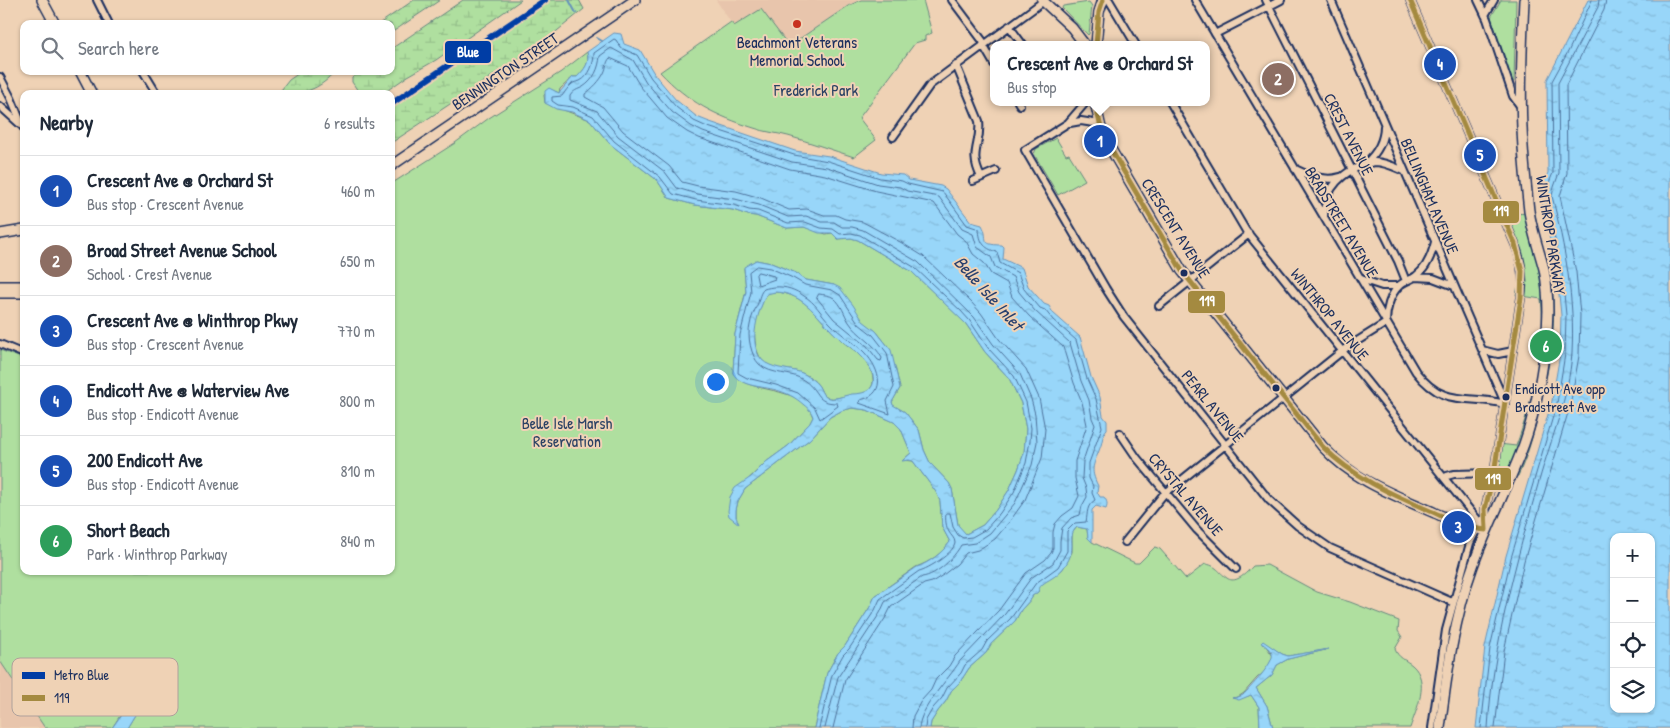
<!DOCTYPE html>
<html lang="en">
<head>
<meta charset="utf-8">
<style>
	:root { --surface:#fff; --page:#f2f2f3; --text:#1f2937; --muted:#747a83; --line:#e0e1e3; --accent:#111827 }
	body { margin:0; font-family:"Patrick Hand",sans-serif; background:var(--page); color:var(--text) }
	.controls { position:absolute; right:15px; bottom:15px; display:grid; overflow:hidden; border-radius:10px; box-shadow:0 1px 4px #0004 }
	.controls button { width:45px; height:45px; display:grid; place-items:center; padding:0; border:0; border-bottom:1px solid var(--line); background:var(--surface); color:var(--text); font:25px sans-serif }
	.you { position:absolute; left:715px; top:381px; width:18px; height:18px; margin:-12px; border:4px solid #fff; border-radius:50%; background:#1a73e8; box-shadow:0 0 0 8px #1a73e833 }
	.badge { display:grid; place-items:center; width:32px; height:32px; border-radius:50%; background:var(--accent); color:#fff; font-size:16px; font-weight:700 }
	.pin { position:absolute; translate:-50% -50%; border:2px solid #fff; box-shadow:0 1px 5px #0006 }
	.popup { position:absolute; left:990px; top:41px; width:220px; height:65px; box-sizing:border-box; display:grid; place-content:center; border-radius:10px; background:var(--surface); filter:drop-shadow(0 1px 4px #0005); font-size:16px; white-space:nowrap; color:var(--muted) }
	.popup b { font-size:19px; color:var(--text) }
	.popup::after { content:''; position:absolute; left:50%; top:100%; margin-left:-10px; border:10px solid transparent; border-top-color:var(--surface) }
	.list { margin:0; padding:0; list-style:none }
	h2 { display:flex; justify-content:space-between; align-items:center; height:65px; margin:0; padding:0 20px; font-size:21px }
	h2 small { font-size:16px; font-weight:400; color:var(--muted) }
	.list li { display:grid; grid-template-columns:32px 1fr auto; gap:15px; align-items:center; box-sizing:border-box; height:70px; padding:0 20px; border-top:1px solid var(--line) }
	.list b { display:block; font-size:19px; white-space:nowrap }
	.list p { margin:0; font-size:16px; white-space:nowrap; color:var(--muted) }
	.list em { font-size:16px; font-style:normal; color:var(--muted) }
	.icon { flex:none; width:28px; height:28px; fill:none; stroke:currentColor; stroke-width:2; stroke-linecap:round; stroke-linejoin:round }
	.map { position:relative; flex:none; width:1670px; height:728px; overflow:hidden }
	.search { position:absolute; background:var(--surface); box-shadow:0 1px 4px #0004; left:20px; top:20px; width:375px; height:55px; display:flex; align-items:center; gap:12px; box-sizing:border-box; padding:0 18px; border-radius:10px; color:var(--muted); font-size:19px }
	.panel { position:absolute; background:var(--surface); box-shadow:0 1px 4px #0004; left:20px; top:90px; width:375px; height:485px; border-radius:10px }
	.map>svg:first-child { display:block }
</style>
</head>
<body>
<div class="map">
<svg width="1670" height="728" viewBox="0 0 1670 728">
	<defs>
		<pattern id="wetland-marsh" width="20" height="14" patternUnits="userSpaceOnUse" patternTransform="scale(1.25)"><rect width="20" height="14" fill="#afdf9f"/><path d="M1 5h8M5 5V1M11 12h8M15 12V8" fill="none" stroke="#96c08b"/></pattern>
		<pattern id="water-ripples" width="26" height="14" patternUnits="userSpaceOnUse" patternTransform="scale(1.25)"><rect width="26" height="14" fill="#98d6f9"/><path d="M2 4q2-2 4 0t4 0M15 11q2-2 4 0t4 0" fill="none" stroke="#82b8d8"/></pattern>
	</defs>
	<rect width="100%" height="100%" fill="#efd2b5"/>
	<filter id="ink" filterUnits="userSpaceOnUse"><feTurbulence type="fractalNoise" baseFrequency=".02" numOctaves="2"/><feDisplacementMap in="SourceGraphic" scale="10" xChannelSelector="R" yChannelSelector="G"/><feConvolveMatrix kernelMatrix="1 2 1 2 8 2 1 2 1" color-interpolation-filters="sRGB"/></filter>
	<g filter="url(#ink)">
		<path fill="#e8c5ac" d="M716 0H861L848 6 788 47 761 10 734 27Z
			M0 661 45 728H0Z"/>
		<path fill="url(#wetland-marsh)" stroke="#65877e" d="M414 0H440L391 33V24H379Z
			M463 0H521L436 60 408 76 382 94H360L352 82V78L359 71H391V49Z
			M546 0H579L584 9 541 44 391 143V105L445 73Z
			M302 71H336C318 91 303 94 278 94L289 80Z"/>
		<path fill="#afdf9f" stroke="#65877e" d="M861 0H923L932 33 925 36V40L915 43 859 118 876 140 854 157C832 150 810 142 788 136 777 133 765 132 754 128 716 116 688 102 660 72L731 22 734 26 761 9 789 46 848 6Z
			M1501 0H1516L1514 82H1512L1491 17Z
			M1089 2 1092 6 1089 34 1088 35 1062 8 1063 6Z
			M587 52C590 63 585 69 577 77H573L560 89 559 93 552 90 544 95 545 103 590 120 610 144 657 180 669 198 695 205 733 210 748 215 756 216 787 228 804 227 826 234 832 233 838 239 851 238 858 240 911 271 957 315 966 324 985 352 1009 378 1021 403 1026 429 1024 453 1018 470 1009 490 996 510 983 525 966 534 962 532 958 525 952 489 949 483 930 463 924 450 919 430 905 412 892 405V402L900 388 895 367 887 345 876 331 863 322 834 285 806 280 796 273 771 263 756 260 744 268 746 291 735 334 733 373C745 395 802 383 813 417L810 423 788 446 766 462 730 497 736 517V510L738 501 745 489 810 439 830 417 841 411 852 408 867 410 894 422 901 429 911 453 903 460 913 461 936 492 940 501 942 527 950 542C941 554 930 562 916 567L875 596 870 607 845 646 838 653 827 673 814 728H127L136 713 133 708 121 714 112 728H45L0 661V350L24 359V571H391V184L455 143 489 118 561 72Z
			M1056 138 1066 155 1069 154 1085 180 1058 195 1034 154 1036 149Z
			M1535 213C1537 234 1546 254 1550 275 1560 326 1547 377 1535 426 1531 443 1526 459 1518 476L1492 478 1499 444 1516 446C1532 402 1547 346 1541 299L1516 295 1520 274 1505 214Z
			M775 292C805 293 818 319 838 337 844 344 852 348 859 354 875 369 883 395 852 395 845 395 833 401 826 397 822 395 821 389 818 385 815 381 810 377 806 375 794 368 778 371 766 364 756 358 753 336 755 325 757 315 762 303 767 293Z
			M1077 527 1087 529 1088 538 1092 542 1135 563H1139L1155 547 1160 549 1186 579 1205 564C1226 565 1224 598 1253 566L1267 565 1317 592 1350 602 1399 621 1398 631 1402 637 1395 649C1398 658 1406 660 1412 665 1431 681 1416 710 1410 728H1273L1267 706 1256 688 1272 675 1277 665 1288 659 1325 650 1288 656 1282 654 1263 642 1273 656 1267 670 1257 678 1244 693 1238 697 1232 698 1245 697 1251 695 1259 707 1260 728H930L931 722 938 711 946 701 951 691 960 682 969 668 986 653 991 644 1015 621 1021 610 1032 598V596L1038 592 1039 586 1062 570 1067 562 1072 552V533Z"/>
		<path fill="url(#water-ripples)" stroke="#6693bb" fill-rule="evenodd" d="M1588 0H1670V728H1476L1485 647 1506 556 1552 401 1560 354 1561 315 1557 274 1541 197 1543 183 1548 173 1547 80ZM1614 537H1651V709H1614Z
			M614 33 621 34 624 44 640 50 655 75 676 100 697 117 707 121 795 151 829 156 881 173 903 175 909 180 941 186 946 189 971 222 982 225C990 239 978 245 1002 245L1004 247 1003 259 1022 268 1028 286 1044 304 1049 306 1053 313 1080 337 1091 377 1100 397 1103 416 1107 421V429C1102 434 1103 441 1100 448 1094 465 1089 468 1098 486L1097 492 1100 497H1104C1107 501 1108 504 1106 509L1096 506 1092 510V542L1088 538 1087 529 1077 527C1068 535 1074 543 1071 553 1069 562 1062 571 1055 576 1047 582 1040 583 1038 592L1032 596V598L1021 610 1015 621 991 644 986 653 969 668 960 682 951 691 946 701 938 711 931 722 930 728H814L827 673 838 653 845 646 870 607 875 596 917 567C930 562 941 554 950 542L942 527 940 501 936 492 913 461 909 460 902 461 911 453 901 429 894 422 867 410 852 408 841 411 830 417 810 439 745 489 738 501 736 510V517L739 524 729 516 728 511 730 497 735 488 751 477 766 462 788 446 810 423 813 417C811 411 809 409 804 405 795 397 787 393 776 390 762 386 740 387 733 373L735 334 746 292 744 267 756 260 771 263 796 273 806 280 834 285 840 288 853 305 863 321 876 331 891 350 900 388 892 402 893 405 905 412 919 430 924 450 930 463 949 483 952 489 958 525 966 534 983 525 996 510 1009 490 1018 470 1024 453 1026 429 1021 403 1009 378 985 352 966 324 911 271 858 240 851 238 838 239 832 233H819L804 227 787 228 756 216 748 215 733 210 695 205 669 198 657 180 610 144 590 120 572 112 556 109 545 103V91L549 88 559 93 573 77H577C585 69 590 63 587 52ZM775 292C805 293 818 319 838 337 844 343 852 348 859 354 875 369 884 394 852 394 845 395 833 401 826 397 822 395 821 389 818 385 815 381 810 378 806 375 796 369 781 370 770 365 744 355 757 311 767 294Z
			M1263 641 1282 654 1288 656 1329 649 1288 659 1277 665 1272 675 1256 688 1267 706 1273 728H1260L1259 707 1251 695 1239 700 1232 698C1236 698 1239 697 1243 695 1249 689 1275 662 1272 654 1271 650 1265 645 1261 643Z
			M131 707 136 713 127 728H112L124 711Z"/>
		<g fill="none" stroke-linecap="round" stroke-linejoin="round">
			<path stroke="#4d729c" stroke-width="1" d="M757 266 770 268 793 278 805 285 832 290 840 295 859 324 873 335 887 353 894 387 887 401 890 414 859 403 860 400C890 394 878 365 862 350 852 341 840 334 830 323 821 314 815 302 804 296 796 290 785 286 775 287 772 287 767 288 764 289 760 292 759 299 758 303 755 310 751 317 750 325 747 336 751 356 759 364 771 376 792 371 805 381 820 392 815 403 837 403L838 406 820 419 815 408 798 393 776 385 747 378 738 373 740 335 751 292 749 272Z
				M758 272 774 276 775 279 758 285 756 275Z
				M819 294C824 295 830 295 834 298 842 305 844 314 849 322 858 336 874 342 882 358L881 361 878 360 867 346 834 319 817 298Z
				M819 728 832 675 843 655 849 649 875 610 880 599 919 571C928 569 954 553 955 543 955 538 951 536 949 532 946 527 945 519 946 513H950L953 527 958 535 963 538 972 537 986 529 1000 513 1014 492 1026 463 1030 441 1031 428 1026 402 1014 376 988 348 970 321 961 311 914 267 860 235 851 233 840 234 833 229 821 228 805 222 788 223 758 211 749 210 734 205 696 200 673 194 660 177 614 141 593 116 573 107 558 105 552 101V97L562 96C565 92 568 87 572 84 574 82 577 82 580 81 590 76 594 63 594 53L614 39 616 40 621 48 637 55 651 78 676 107 694 121 705 126 794 155 828 161 880 178 902 181 908 184 943 192 967 225 979 229C980 242 983 248 997 252L1000 263 1018 273 1024 289 1040 308 1045 310 1053 320 1076 340 1087 379 1096 399 1102 427 1089 463V478L1093 486 1092 493 1095 500C1086 506 1088 512 1086 522L1075 523 1067 531V551L1058 567 1036 583 1011 618 987 641 982 650 965 665 961 673 947 688 942 698 933 708 926 720 925 728
				M825 728 838 677 880 613 885 602 922 577C937 575 954 558 961 545L975 543 990 533 1015 503 1032 465 1037 442 1035 414 1031 399 1020 374 993 344 974 317 918 262 863 230 852 227H842L834 222H822L806 216 788 217 759 205 735 199 697 194 677 188 665 172 618 136 597 111 570 100V96C574 90 577 90 583 87 594 80 599 68 600 56L611 48 633 60 646 82 672 112 691 126 703 132 792 162 827 167 878 184 900 187 907 191 939 197 962 229 973 234 977 247 991 257 995 267 1013 277 1019 292 1035 311 1070 343 1081 381 1089 400 1092 418 1095 425 1083 461 1082 478 1086 488 1087 497 1082 506 1080 515 1071 518 1062 528 1060 541V550L1053 563 1031 578 1005 614 960 661C949 679 920 707 919 728
				M833 728 845 680 886 617 891 607 924 584 932 582 943 575 957 564 966 553 978 550 995 539 1010 521 1025 500 1042 458 1045 429 1039 398 1026 369 999 339 981 313 971 302 923 256 902 243 863 222 845 219 836 215H824L807 209 789 210 761 198 736 191 698 186 682 182 669 166 623 131 603 107 585 97V94C593 88 600 81 604 73 607 67 606 62 610 58L628 66 640 86 667 118 687 132 699 138 790 169 825 175 876 191 934 203 957 234 966 241 973 254 984 263 991 274 1007 283 1012 297 1029 316 1063 347 1074 383 1082 402 1087 425 1075 461V478L1079 496 1073 508 1062 516 1055 524 1053 532V548L1051 553 1045 560 1026 573 999 610 955 656 949 666 936 679 931 690 921 701 913 716 912 728
				M1481 728 1490 648 1511 558 1557 403 1565 354 1566 315 1562 273 1546 197 1548 185 1553 173 1552 81 1569 50 1592 0
				M1488 728C1493 643 1516 562 1539 481 1551 439 1569 397 1572 353 1575 300 1565 247 1552 196L1554 187 1559 173 1558 83 1598 7 1599 0
				M1495 728 1504 651 1524 561 1570 406 1579 356 1580 315 1576 272 1560 196 1567 173 1566 85 1604 10 1606 0"/>
			<path stroke="#6693bb" stroke-width="2" d="M569 0 576 13
				M597 38 602 41"/>
			<defs>
				<path id="street" d="M97 0 109 24
					M952 0 985 44
					M1109 0 1136 45
					M1195 0 1416 372C1445 409 1467 394 1505 404
					M1266 0 1398 261 1406 281
					M1331 0 1505 403
					M1410 0 1515 244C1522 262 1524 279 1521 298L1494 473 1485 509 1486 530
					M1478 0 1487 19 1513 96 1521 107
					M1485 15 1494 0
					M1009 26 1023 45
					M1215 34 1281 0
					M983 45 994 64
					M956 65 979 121C982 144 968 152 981 177
					M143 71 157 94
					M0 77 11 98 23 127
					M1018 102 1020 105
					M1086 102 1068 123 1025 150 1106 289 1124 317 1269 500 1298 526 1330 548 1452 602
					M1170 102 1246 231 1485 529
					M0 106 21 125
					M1070 123 1081 121 1100 124
					M893 137 930 85 1045 0
					M1366 163C1377 153 1384 141 1384 126
					M1295 169C1309 176 1325 182 1340 177
					M973 181 996 171
					M1324 217C1324 194 1335 178 1356 168 1362 166 1368 163 1375 162 1385 162 1395 167 1404 171
					M1415 277 1433 278 1454 286
					M1361 279 1382 286H1399
					M1159 306 1249 234
					M1386 322C1386 311 1390 294 1399 286 1403 281 1411 280 1416 276 1426 269 1432 254 1435 242
					M0 344 24 354
					M1482 350 1498 354 1513 351
					M1120 433 1137 458 1197 530 1236 569
					M1445 479 1447 476 1454 474 1494 473
					M1125 542 1163 495 1346 348 1386 323
					M1432 728 1446 630 1470 543 1477 529"/>
				<path id="secondary" d="M42 0 55 24
					M1042 0 1072 28 1085 45
					M1096 45 1099 12 1103 0
					M80 71 92 94
					M1095 102 1101 128 1106 141 1182 271 1323 447C1354 481 1395 495 1435 513 1452 520 1468 529 1486 530
					M391 166 635 0
					M0 234 24 230
					M0 286H24
					M0 293H24
					M1440 728C1447 673 1454 618 1473 566 1488 524 1509 485 1524 444 1535 413 1541 380 1545 348 1549 322 1549 295 1544 269 1539 250 1532 231 1529 211 1526 184 1523 156 1522 128 1520 86 1522 43 1524 0"/>
			</defs>
			<use href="#street" stroke="#1b2f5e" stroke-width="10"/>
			<use href="#secondary" stroke="#1b2f5e" stroke-width="12"/>
			<use href="#street" stroke="#efd2b5" stroke-width="6"/>
			<use href="#secondary" stroke="#efd2b5" stroke-width="9"/>
			<defs>
				<path id="bus-1" d="M1096 45 1099 12 1103 0
					M1095 102 1101 128 1106 141 1182 271 1323 447C1353 477 1389 493 1428 510 1447 518 1465 528 1486 530L1485 509 1494 473 1521 298 1522 271 1515 244 1410 0"/>
			</defs>
			<use href="#bus-1" stroke="#efd2b5" stroke-width="9"/>
			<use href="#bus-1" stroke="#a48a40" stroke-width="5"/>
			<defs>
				<path id="metro-1" d="M391 104 545 0"/>
			</defs>
			<use href="#metro-1" stroke="#efd2b5" stroke-width="10"/>
			<use href="#metro-1" stroke="#003da5" stroke-width="6"/>
		</g>
	</g>
	<circle fill="#c8321e" stroke="#efd2b5" stroke-width="2" cx="797" cy="24" r="5"/>
	<g fill="#1b2f5e" stroke="#efd2b5" stroke-width="2">
		<circle cx="1184" cy="273" r="4.5"/>
		<circle cx="1276" cy="388" r="4.5"/>
		<circle cx="1506" cy="397" r="4.5"/>
	</g>
	<g text-anchor="middle" dominant-baseline="central" stroke-width="4" stroke-linejoin="round" paint-order="stroke">
		<g font-size="15" fill="#1b2f5e" stroke="#efd2b5" text-anchor="start">
			<text x="1515" y="388">Endicott Ave opp<tspan x="1515" dy="18">Bradstreet Ave</tspan></text>
		</g>
		<g font-size="16" fill="#1b2f5e" stroke="#efd2b5">
			<text x="797" y="42">Beachmont Veterans<tspan x="797" dy="18">Memorial School</tspan></text>
		</g>
		<g font-size="16" fill="#1b2f5e" stroke="#efd2b5">
			<text transform="translate(505 71) rotate(-34)">BENNINGTON STREET</text>
			<text transform="translate(1349 134) rotate(63)">CREST AVENUE</text>
			<text transform="translate(1430 196) rotate(67)">BELLINGHAM AVENUE</text>
			<text transform="translate(1342 222) rotate(59)">BRADSTREET AVENUE</text>
			<text transform="translate(1176 228) rotate(58)">CRESCENT AVENUE</text>
			<text transform="translate(1551 235) rotate(81)">WINTHROP PARKWAY</text>
			<text transform="translate(1330 314) rotate(51)">WINTHROP AVENUE</text>
			<text transform="translate(1213 406) rotate(51)">PEARL AVENUE</text>
			<text transform="translate(1186 494) rotate(49)">CRYSTAL AVENUE</text>
		</g>
		<g font-size="16" fill="#2a4164" stroke="#efd2b5">
			<text x="816" y="90">Frederick Park</text>
			<text x="567" y="423">Belle Isle Marsh<tspan x="567" dy="18">Reservation</tspan></text>
		</g>
		<g font-size="18" font-style="italic" fill="#28406e" stroke="#efd2b5">
			<text transform="translate(989 293) rotate(48)">Belle Isle Inlet</text>
		</g>
	</g>
	<rect x="12" y="658" width="166" height="58" rx="8" fill="#efd2b5" stroke="#afa19b" stroke-width="1"/>
	<rect x="22" y="672" width="23" height="7" fill="#003da5"/>
	<rect x="22" y="695" width="23" height="6" fill="#a48a40"/>
	<g font-size="14" fill="#1b2f5e">
		<text x="54" y="680">Metro Blue</text>
		<text x="54" y="703">119</text>
	</g>
	<g stroke="#efd2b5" stroke-width="2">
		<rect x="444" y="40" width="48" height="24" rx="5" fill="#003da5"/>
		<rect x="1482" y="200" width="38" height="24" rx="5" fill="#a48a40"/>
		<rect x="1187" y="290" width="39" height="24" rx="5" fill="#a48a40"/>
		<rect x="1474" y="467" width="38" height="24" rx="5" fill="#a48a40"/>
	</g>
	<g font-size="14" text-anchor="middle" font-weight="bold" fill="#fff">
		<text x="468" y="57">Blue</text>
		<text x="1501" y="216">119</text>
		<text x="1207" y="306">119</text>
		<text x="1493" y="484">119</text>
	</g>
</svg>
<div class="controls">
<button>+</button>
<button>−</button>
<button><svg class="icon" aria-label="locate" viewBox="0 0 24 24"><circle cx="12" cy="12" r="6"/><path d="M12 2v4M12 18v4M2 12h4M18 12h4"/></svg></button>
<button><svg class="icon" aria-label="layers" viewBox="0 0 24 24"><path d="M12 4l9 5-9 5-9-5zM3 14l9 5 9-5"/></svg></button>
</div>
<div class="you"></div>
<div class="pin badge" style="left:1100px;top:141px;background:#1a4fb4">1</div>
<div class="popup"><b>Crescent Ave @ Orchard St</b>Bus stop</div>
<div class="pin badge" style="left:1278px;top:79px;background:#8d6e63">2</div>
<div class="pin badge" style="left:1458px;top:527px;background:#1a4fb4">3</div>
<div class="pin badge" style="left:1440px;top:64px;background:#1a4fb4">4</div>
<div class="pin badge" style="left:1480px;top:155px;background:#1a4fb4">5</div>
<div class="pin badge" style="left:1546px;top:346px;background:#2e9e5b">6</div>
<div class="search"><svg class="icon" aria-label="search" viewBox="0 0 24 24"><circle cx="10" cy="10" r="6"/><path d="M15 15l6 6"/></svg>Search here</div>
<section class="panel">
<h2>Nearby<small>6 results</small></h2>
<ul class="list">
<li><span class="badge" style="background:#1a4fb4">1</span><div><b>Crescent Ave @ Orchard St</b><p>Bus stop · Crescent Avenue</p></div><em>460 m</em></li>
<li><span class="badge" style="background:#8d6e63">2</span><div><b>Broad Street Avenue School</b><p>School · Crest Avenue</p></div><em>650 m</em></li>
<li><span class="badge" style="background:#1a4fb4">3</span><div><b>Crescent Ave @ Winthrop Pkwy</b><p>Bus stop · Crescent Avenue</p></div><em>770 m</em></li>
<li><span class="badge" style="background:#1a4fb4">4</span><div><b>Endicott Ave @ Waterview Ave</b><p>Bus stop · Endicott Avenue</p></div><em>800 m</em></li>
<li><span class="badge" style="background:#1a4fb4">5</span><div><b>200 Endicott Ave</b><p>Bus stop · Endicott Avenue</p></div><em>810 m</em></li>
<li><span class="badge" style="background:#2e9e5b">6</span><div><b>Short Beach</b><p>Park · Winthrop Parkway</p></div><em>840 m</em></li>
</ul>
</section>
</div>
</body>
</html>
